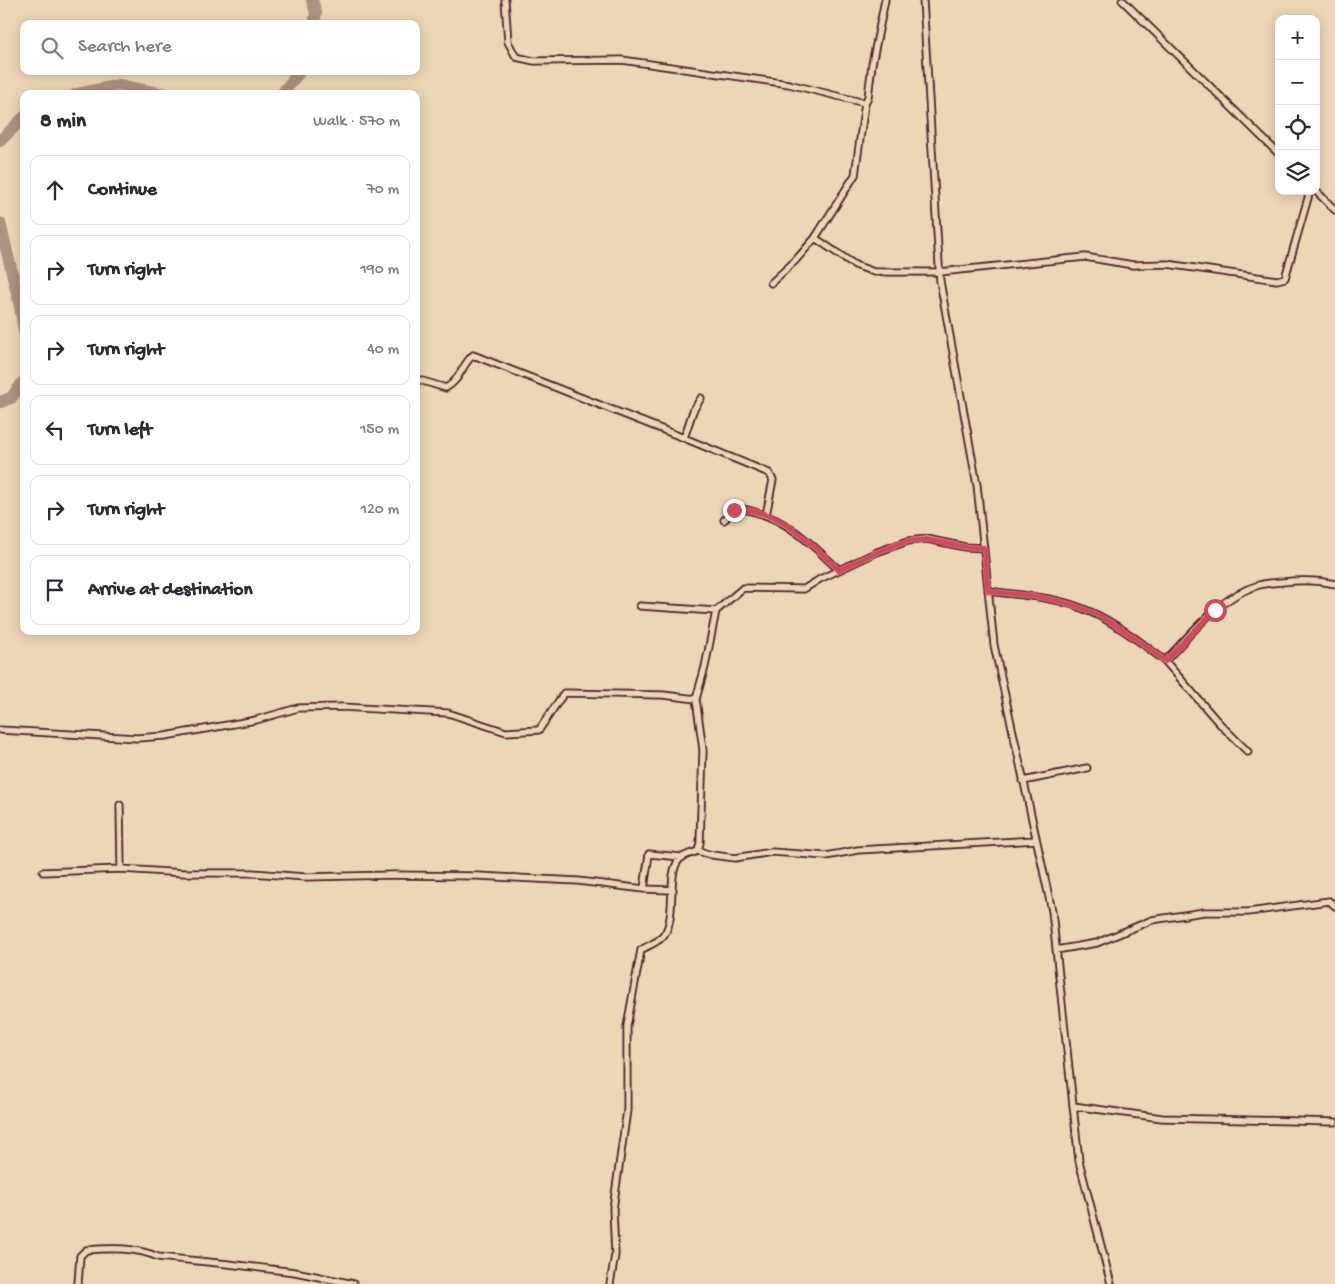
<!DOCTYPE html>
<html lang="en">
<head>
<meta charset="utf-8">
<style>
	:root { --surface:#fff; --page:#f7f7f7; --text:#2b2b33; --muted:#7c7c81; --line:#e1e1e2 }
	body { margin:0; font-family:"Gochi Hand",sans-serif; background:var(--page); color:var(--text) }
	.controls { position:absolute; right:15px; top:15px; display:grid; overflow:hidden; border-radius:10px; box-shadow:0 2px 12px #0003 }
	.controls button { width:45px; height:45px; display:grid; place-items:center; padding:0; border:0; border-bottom:1px solid var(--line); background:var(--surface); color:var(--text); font:25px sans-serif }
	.stop { position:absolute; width:15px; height:15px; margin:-11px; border:4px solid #d1495b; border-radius:50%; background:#fff }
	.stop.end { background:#d1495b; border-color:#fff; box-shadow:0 1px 5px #0008 }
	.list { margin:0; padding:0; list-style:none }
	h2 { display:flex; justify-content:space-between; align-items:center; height:65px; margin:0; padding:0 20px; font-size:21px }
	h2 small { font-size:16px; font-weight:400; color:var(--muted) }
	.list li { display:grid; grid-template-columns:32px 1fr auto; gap:15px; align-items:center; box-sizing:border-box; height:70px; margin:0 10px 10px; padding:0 10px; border:1px solid var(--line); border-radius:10px }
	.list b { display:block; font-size:19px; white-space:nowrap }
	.list em { font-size:16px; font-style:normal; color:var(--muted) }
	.icon { flex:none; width:28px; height:28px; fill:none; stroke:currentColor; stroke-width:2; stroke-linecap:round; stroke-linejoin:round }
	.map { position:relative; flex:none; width:1335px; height:1284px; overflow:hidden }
	.search { position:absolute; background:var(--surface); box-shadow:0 2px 12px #0003; left:20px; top:20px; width:400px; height:55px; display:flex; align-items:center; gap:12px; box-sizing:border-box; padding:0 18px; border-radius:10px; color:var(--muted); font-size:19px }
	.panel { position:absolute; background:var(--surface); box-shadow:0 2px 12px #0003; left:20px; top:90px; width:400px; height:545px; border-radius:10px }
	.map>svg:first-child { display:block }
</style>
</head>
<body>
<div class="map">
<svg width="1335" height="1284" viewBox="0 0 1335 1284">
	<rect width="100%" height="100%" fill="#ebd7b5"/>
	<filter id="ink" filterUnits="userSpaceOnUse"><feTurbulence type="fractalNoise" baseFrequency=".02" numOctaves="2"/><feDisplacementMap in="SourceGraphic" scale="10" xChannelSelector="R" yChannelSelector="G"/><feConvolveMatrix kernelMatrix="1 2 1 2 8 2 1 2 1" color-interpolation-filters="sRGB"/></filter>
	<g filter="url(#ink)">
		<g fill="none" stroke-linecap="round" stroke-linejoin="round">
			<path stroke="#ad9181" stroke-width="12" d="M312 0 316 13 314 24
				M76 94 118 85 164 94
				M282 94 300 71
				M0 141 24 117
				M0 223 20 306 24 331
				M0 402 11 398 24 381"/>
			<defs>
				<path id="minor" d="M505 0 508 42 516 57 534 61 622 60 789 84 865 103
					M923 0 940 281 977 485 994 645 1052 911 1079 1161 1111 1284
					M1122 0 1279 154
					M1316 191 1335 210
					M815 238 855 265 874 272H940L1085 257 1133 265 1167 264 1277 280 1285 278 1310 191
					M771 283 795 261 815 238 855 175 865 103 868 97 872 64 885 0
					M416 379 446 388C461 379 461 366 473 355L684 438 769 473 773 480 766 515
					M684 438 693 411 701 398
					M724 520C728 517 731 511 736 510 742 508 748 510 755 512 790 521 813 546 839 570
					M988 591C1016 595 1046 596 1073 605 1107 616 1137 639 1165 661 1192 633 1220 596 1259 585 1266 583 1274 583 1282 582 1299 580 1318 580 1335 584
					M640 606 716 611
					M1165 661 1218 722 1248 752
					M696 699 705 667 716 611 743 588 804 589 820 579 877 552 908 541 927 539 965 547 984 548
					M0 730 137 738 165 736 256 720 298 708 342 707 448 713 506 732 539 730 564 693 663 695 696 699 703 750 700 843 698 851C693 853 684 855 680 859 665 872 679 923 661 938 656 943 647 946 641 950L627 1026V1110L613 1209 615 1255 610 1284
					M1023 781 1087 768
					M120 805 121 869
					M698 851 712 855 735 858 772 852 826 856 858 850 1036 840
					M43 872 121 869 184 873H252L305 877 394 875 478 876 578 881 644 889 673 890
					M644 889 649 854 681 857
					M1056 950 1097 943 1152 920 1204 912H1248L1329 901 1335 906
					M1073 1106 1162 1118 1335 1122
					M78 1284 80 1256 86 1250C110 1248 136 1247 158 1257L228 1264 295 1272 354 1284"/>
			</defs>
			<use href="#minor" stroke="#4a1f2b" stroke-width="9"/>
			<use href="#minor" stroke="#ebd7b5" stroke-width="5.5"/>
		</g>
	</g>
	<g fill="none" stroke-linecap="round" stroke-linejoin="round" filter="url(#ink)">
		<path stroke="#d1495b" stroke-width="6" d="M734 510C777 506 811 544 839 570L877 552 908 541 927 540 966 547 984 548 988 591C1016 595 1046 596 1073 605 1107 616 1137 639 1165 661L1215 610"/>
	</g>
</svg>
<div class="controls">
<button>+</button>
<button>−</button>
<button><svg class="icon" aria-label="locate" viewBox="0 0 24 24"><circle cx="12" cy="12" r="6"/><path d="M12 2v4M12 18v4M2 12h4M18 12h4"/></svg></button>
<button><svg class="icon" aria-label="layers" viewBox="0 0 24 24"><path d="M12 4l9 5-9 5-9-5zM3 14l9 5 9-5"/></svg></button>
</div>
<div class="stop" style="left:1215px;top:610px"></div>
<div class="stop end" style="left:734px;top:510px"></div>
<div class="search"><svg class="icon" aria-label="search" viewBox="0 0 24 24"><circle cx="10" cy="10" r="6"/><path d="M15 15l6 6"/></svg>Search here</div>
<section class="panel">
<h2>8 min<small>Walk · 570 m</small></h2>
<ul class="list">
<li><svg class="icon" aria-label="ahead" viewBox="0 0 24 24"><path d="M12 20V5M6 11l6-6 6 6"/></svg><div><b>Continue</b></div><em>70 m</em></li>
<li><svg class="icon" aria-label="right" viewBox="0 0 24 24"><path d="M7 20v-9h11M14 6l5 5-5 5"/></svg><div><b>Turn right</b></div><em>190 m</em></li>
<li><svg class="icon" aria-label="right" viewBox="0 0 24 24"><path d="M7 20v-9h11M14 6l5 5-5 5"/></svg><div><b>Turn right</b></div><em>40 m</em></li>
<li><svg class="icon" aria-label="left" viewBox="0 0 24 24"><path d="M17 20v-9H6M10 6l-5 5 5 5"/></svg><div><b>Turn left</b></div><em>150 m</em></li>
<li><svg class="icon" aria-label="right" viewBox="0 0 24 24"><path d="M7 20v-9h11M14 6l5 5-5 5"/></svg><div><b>Turn right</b></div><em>120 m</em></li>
<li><svg class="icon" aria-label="arrive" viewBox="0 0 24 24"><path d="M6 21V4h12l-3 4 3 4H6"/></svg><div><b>Arrive at destination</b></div></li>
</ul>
</section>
</div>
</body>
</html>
